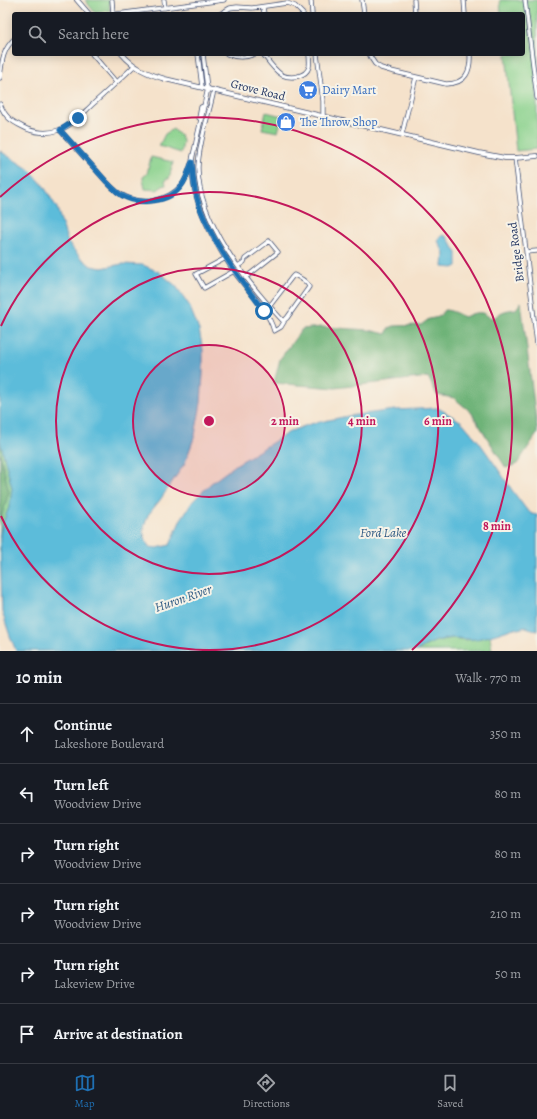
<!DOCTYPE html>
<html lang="en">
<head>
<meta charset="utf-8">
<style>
	:root { --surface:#171b24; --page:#20242c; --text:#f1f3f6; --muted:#9ea1a6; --line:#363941; --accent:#1f6fb2 }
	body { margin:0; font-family:Alegreya,serif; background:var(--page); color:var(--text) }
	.stop { position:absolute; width:12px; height:12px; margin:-9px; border:3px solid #1f6fb2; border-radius:50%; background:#fff }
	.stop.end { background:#1f6fb2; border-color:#fff; box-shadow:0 1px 4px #0008 }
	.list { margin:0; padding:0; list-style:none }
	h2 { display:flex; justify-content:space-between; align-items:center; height:52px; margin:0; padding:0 16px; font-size:17px }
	h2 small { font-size:13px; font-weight:400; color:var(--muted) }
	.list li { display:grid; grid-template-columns:26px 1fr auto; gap:12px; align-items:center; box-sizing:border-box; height:60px; padding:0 16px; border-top:1px solid var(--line) }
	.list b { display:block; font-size:15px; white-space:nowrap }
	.list p { margin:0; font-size:13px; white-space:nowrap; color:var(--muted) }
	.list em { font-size:13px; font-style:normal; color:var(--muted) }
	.icon { flex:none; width:22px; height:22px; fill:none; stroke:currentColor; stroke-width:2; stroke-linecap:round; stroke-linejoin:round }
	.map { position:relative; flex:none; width:537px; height:651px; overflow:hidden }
	.search { position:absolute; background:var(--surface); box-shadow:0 2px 10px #0003; left:12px; right:12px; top:12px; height:44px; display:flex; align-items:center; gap:10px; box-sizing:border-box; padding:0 14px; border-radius:4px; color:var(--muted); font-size:15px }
	.sheet { height:412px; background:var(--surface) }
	nav { display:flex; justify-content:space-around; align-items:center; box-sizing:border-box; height:56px; border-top:1px solid var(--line); background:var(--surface); font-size:11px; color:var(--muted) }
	nav a { display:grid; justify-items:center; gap:2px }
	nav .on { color:var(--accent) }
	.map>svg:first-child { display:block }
</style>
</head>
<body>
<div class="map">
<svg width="537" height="651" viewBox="0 0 537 651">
	<rect width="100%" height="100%" fill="#f7f3e8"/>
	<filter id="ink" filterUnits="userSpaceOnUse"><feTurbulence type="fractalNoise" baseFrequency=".025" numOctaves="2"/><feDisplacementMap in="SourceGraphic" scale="8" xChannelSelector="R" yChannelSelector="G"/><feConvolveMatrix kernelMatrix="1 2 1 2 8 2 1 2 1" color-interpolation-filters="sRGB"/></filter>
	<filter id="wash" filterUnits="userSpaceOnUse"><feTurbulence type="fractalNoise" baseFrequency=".012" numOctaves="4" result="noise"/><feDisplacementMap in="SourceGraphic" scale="16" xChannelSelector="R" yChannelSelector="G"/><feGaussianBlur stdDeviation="0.9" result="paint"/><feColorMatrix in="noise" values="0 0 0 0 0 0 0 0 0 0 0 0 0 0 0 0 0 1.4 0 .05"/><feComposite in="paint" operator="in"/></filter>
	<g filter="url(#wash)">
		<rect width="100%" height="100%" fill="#f5e2cb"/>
		<path fill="#89d18c" stroke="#528075" d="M85 0H109L110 11 95 13Z
			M500 0H537V149L516 151 506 54H523V14H501Z
			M266 112 282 116 278 132 262 129Z
			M173 129 182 137 183 142 181 153 159 146 165 134Z
			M151 157 173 162 169 179H166L165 180 166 185 163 186 157 190 145 189 143 179V177L147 174Z
			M0 441 12 488 10 505 2 525 0 535 1 550 0 551Z
			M490 635 492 651H416L435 641 454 638 466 640 486 637Z"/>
		<path fill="#6eb378" stroke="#44716b" d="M521 302 537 427V434L517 464 506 468 471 412 454 398 437 395 428 377 335 388 274 383 280 359 302 329 321 327 369 330 386 334 389 328 394 326 421 325 429 319 439 317 444 310C452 310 457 314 465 317 470 314 476 312 482 313 486 314 487 317 494 318 501 311 507 310 516 309Z
			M0 453 9 492 0 522Z"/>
		<path fill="#5bbcda" stroke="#3b769c" d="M0 151 30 170 43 185 57 208 68 243 80 257 91 266 102 268 122 264 143 265 159 272 176 286 189 305 199 330 203 350V374L201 403 195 435 185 463 160 500 148 515 143 530 145 539 149 547 157 548 170 545 181 519 193 501 210 484 237 464 262 449 291 431 310 424 348 416 395 410 438 408 462 422 479 442 496 466 512 490 526 509 532 514 537 515V631L526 627 518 629 514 628C502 632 489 637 476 639 468 640 462 638 454 638 440 638 428 644 416 651H16L10 636 2 612 0 535 2 525 10 505 12 488 0 441Z
			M443 235 447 237 457 253V266L453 268 443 267 444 253 438 241 440 237Z"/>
	</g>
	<g filter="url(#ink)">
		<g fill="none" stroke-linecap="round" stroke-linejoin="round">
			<defs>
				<path id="minor" d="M112 0 113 14
					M164 0 165 8
					M311 0 312 14
					M362 0 364 14
					M414 0 415 14
					M464 0 465 14
					M525 0 537 98
					M263 7 264 14
					M117 14 224 0
					M220 14 230 8 237 7 252 8 287 3 295 6 303 14
					M92 54 116 82
					M198 54 202 87
					M203 54 207 88
					M227 54C236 58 246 58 255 54
					M263 54C268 61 274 70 282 75 291 79 306 77 309 67 310 63 309 58 309 54
					M317 54 323 101V116
					M369 54 371 58 375 64 381 68 391 71 446 84C466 84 471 71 470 54
					M0 78C2 62 2 51 14 39
					M208 88C204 106 200 124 196 142 195 149 192 156 192 163 191 202 214 242 235 273 248 291 268 309 274 331L281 327 284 322C249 285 197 221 198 167 199 141 209 115 214 90
					M0 104C5 117 11 121 23 127 34 133 48 134 59 130 71 127 84 112 93 104 107 91 121 79 134 66
					M199 118 201 107 205 105
					M60 130C72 144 85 158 97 171 104 179 113 190 122 195 141 206 167 202 181 186 186 180 189 171 191 164
					M402 134 416 77
					M515 158 537 344
					M526 252 537 251
					M226 258 196 274 204 288 234 271
					M238 266 244 262 245 259 269 241 278 252 245 278
					M264 311 272 303 292 277 294 275C299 277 308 282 309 287L287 318 283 321"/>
				<path id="major" d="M77 0 89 14
					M122 54C134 68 148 74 165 79L479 153 505 158H515L537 156"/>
			</defs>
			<use href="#minor" stroke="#3c4a6e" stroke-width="5"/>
			<use href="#major" stroke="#3c4a6e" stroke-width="5.5"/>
			<use href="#minor" stroke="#fff" stroke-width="3.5"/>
			<use href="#major" stroke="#fff" stroke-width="4"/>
		</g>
	</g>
	<g fill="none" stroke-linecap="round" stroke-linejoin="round" filter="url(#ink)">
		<path stroke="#1f6fb2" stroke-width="5" d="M78 118 60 130C73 144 85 158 97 171 104 179 112 189 121 195 139 206 170 203 182 185 187 178 189 169 192 162 193 174 193 186 197 198 199 207 203 216 207 224 222 256 243 283 264 311"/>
	</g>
	<circle cx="209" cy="421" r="76" fill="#c2185b" fill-opacity=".12"/>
	<g fill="none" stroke="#c2185b" stroke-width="2">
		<circle cx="209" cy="421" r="76"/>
		<circle cx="209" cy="421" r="153"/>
		<path d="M1 326A229 229 0 1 1 1 516"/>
		<path d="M0 197A306 306 0 1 1 412 650"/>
	</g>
	<defs>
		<symbol id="supermarket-disc" viewBox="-11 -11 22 22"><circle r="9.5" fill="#3f7fe0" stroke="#f7f3e8"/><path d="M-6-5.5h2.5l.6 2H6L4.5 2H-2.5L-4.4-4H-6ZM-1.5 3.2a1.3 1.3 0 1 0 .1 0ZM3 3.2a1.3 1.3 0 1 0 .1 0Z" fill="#fff"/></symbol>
		<symbol id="shop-disc" viewBox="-11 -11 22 22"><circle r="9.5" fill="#3f7fe0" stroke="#f7f3e8"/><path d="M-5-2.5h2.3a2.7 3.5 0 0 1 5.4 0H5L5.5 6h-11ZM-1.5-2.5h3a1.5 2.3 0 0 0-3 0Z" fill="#fff"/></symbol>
	</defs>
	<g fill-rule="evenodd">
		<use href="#supermarket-disc" x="297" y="79" width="22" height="22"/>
		<use href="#shop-disc" x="275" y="111" width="22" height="22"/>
	</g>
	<g text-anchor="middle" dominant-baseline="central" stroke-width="4" stroke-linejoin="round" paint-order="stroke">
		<g font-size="12" fill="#1b2f5e" stroke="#f7f3e8">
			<text transform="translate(258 90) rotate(14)">Grove Road</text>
			<text transform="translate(516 252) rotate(-97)">Bridge Road</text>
		</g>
		<g font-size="12" fill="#366cbe" stroke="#f7f3e8" text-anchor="start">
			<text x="322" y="90">Dairy Mart</text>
			<text x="300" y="122">The Throw Shop</text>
		</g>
		<g font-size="13" font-style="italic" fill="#2e5983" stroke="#f7f3e8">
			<text x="383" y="532">Ford Lake</text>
			<text transform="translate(183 598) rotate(-19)">Huron River</text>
		</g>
	</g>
	<circle cx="209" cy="421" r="6" fill="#c2185b" stroke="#f7f3e8" stroke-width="2"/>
	<g font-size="12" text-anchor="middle" font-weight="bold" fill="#c2185b" stroke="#f7f3e8" stroke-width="4" stroke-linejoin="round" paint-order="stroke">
		<text x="285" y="425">2 min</text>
		<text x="362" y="425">4 min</text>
		<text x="438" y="425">6 min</text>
		<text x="497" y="530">8 min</text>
	</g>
</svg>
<div class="stop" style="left:264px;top:311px"></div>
<div class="stop end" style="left:78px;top:118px"></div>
<div class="search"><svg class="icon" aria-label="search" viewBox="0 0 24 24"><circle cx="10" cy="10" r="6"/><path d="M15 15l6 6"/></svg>Search here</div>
</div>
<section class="sheet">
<h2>10 min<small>Walk · 770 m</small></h2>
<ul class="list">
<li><svg class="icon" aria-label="ahead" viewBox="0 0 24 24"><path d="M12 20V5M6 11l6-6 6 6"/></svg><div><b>Continue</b><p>Lakeshore Boulevard</p></div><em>350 m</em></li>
<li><svg class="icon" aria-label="left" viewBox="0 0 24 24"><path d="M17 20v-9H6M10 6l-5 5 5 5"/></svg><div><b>Turn left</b><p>Woodview Drive</p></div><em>80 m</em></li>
<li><svg class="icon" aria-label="right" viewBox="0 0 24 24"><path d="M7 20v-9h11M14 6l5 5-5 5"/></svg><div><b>Turn right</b><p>Woodview Drive</p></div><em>80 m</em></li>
<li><svg class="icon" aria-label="right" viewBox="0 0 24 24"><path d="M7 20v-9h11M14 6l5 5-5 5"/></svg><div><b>Turn right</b><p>Woodview Drive</p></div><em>210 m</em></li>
<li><svg class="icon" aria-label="right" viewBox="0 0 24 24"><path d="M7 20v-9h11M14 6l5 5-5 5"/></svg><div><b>Turn right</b><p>Lakeview Drive</p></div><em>50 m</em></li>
<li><svg class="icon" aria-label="arrive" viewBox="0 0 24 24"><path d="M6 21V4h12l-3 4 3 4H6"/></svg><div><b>Arrive at destination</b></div></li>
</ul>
</section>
<nav>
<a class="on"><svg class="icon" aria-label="map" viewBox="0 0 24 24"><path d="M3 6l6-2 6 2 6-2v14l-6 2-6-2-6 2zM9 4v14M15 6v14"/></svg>Map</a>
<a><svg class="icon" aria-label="directions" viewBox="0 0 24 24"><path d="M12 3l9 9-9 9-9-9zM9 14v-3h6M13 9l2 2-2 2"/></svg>Directions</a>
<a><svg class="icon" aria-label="saved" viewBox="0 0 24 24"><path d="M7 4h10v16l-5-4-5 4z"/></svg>Saved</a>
</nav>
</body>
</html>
